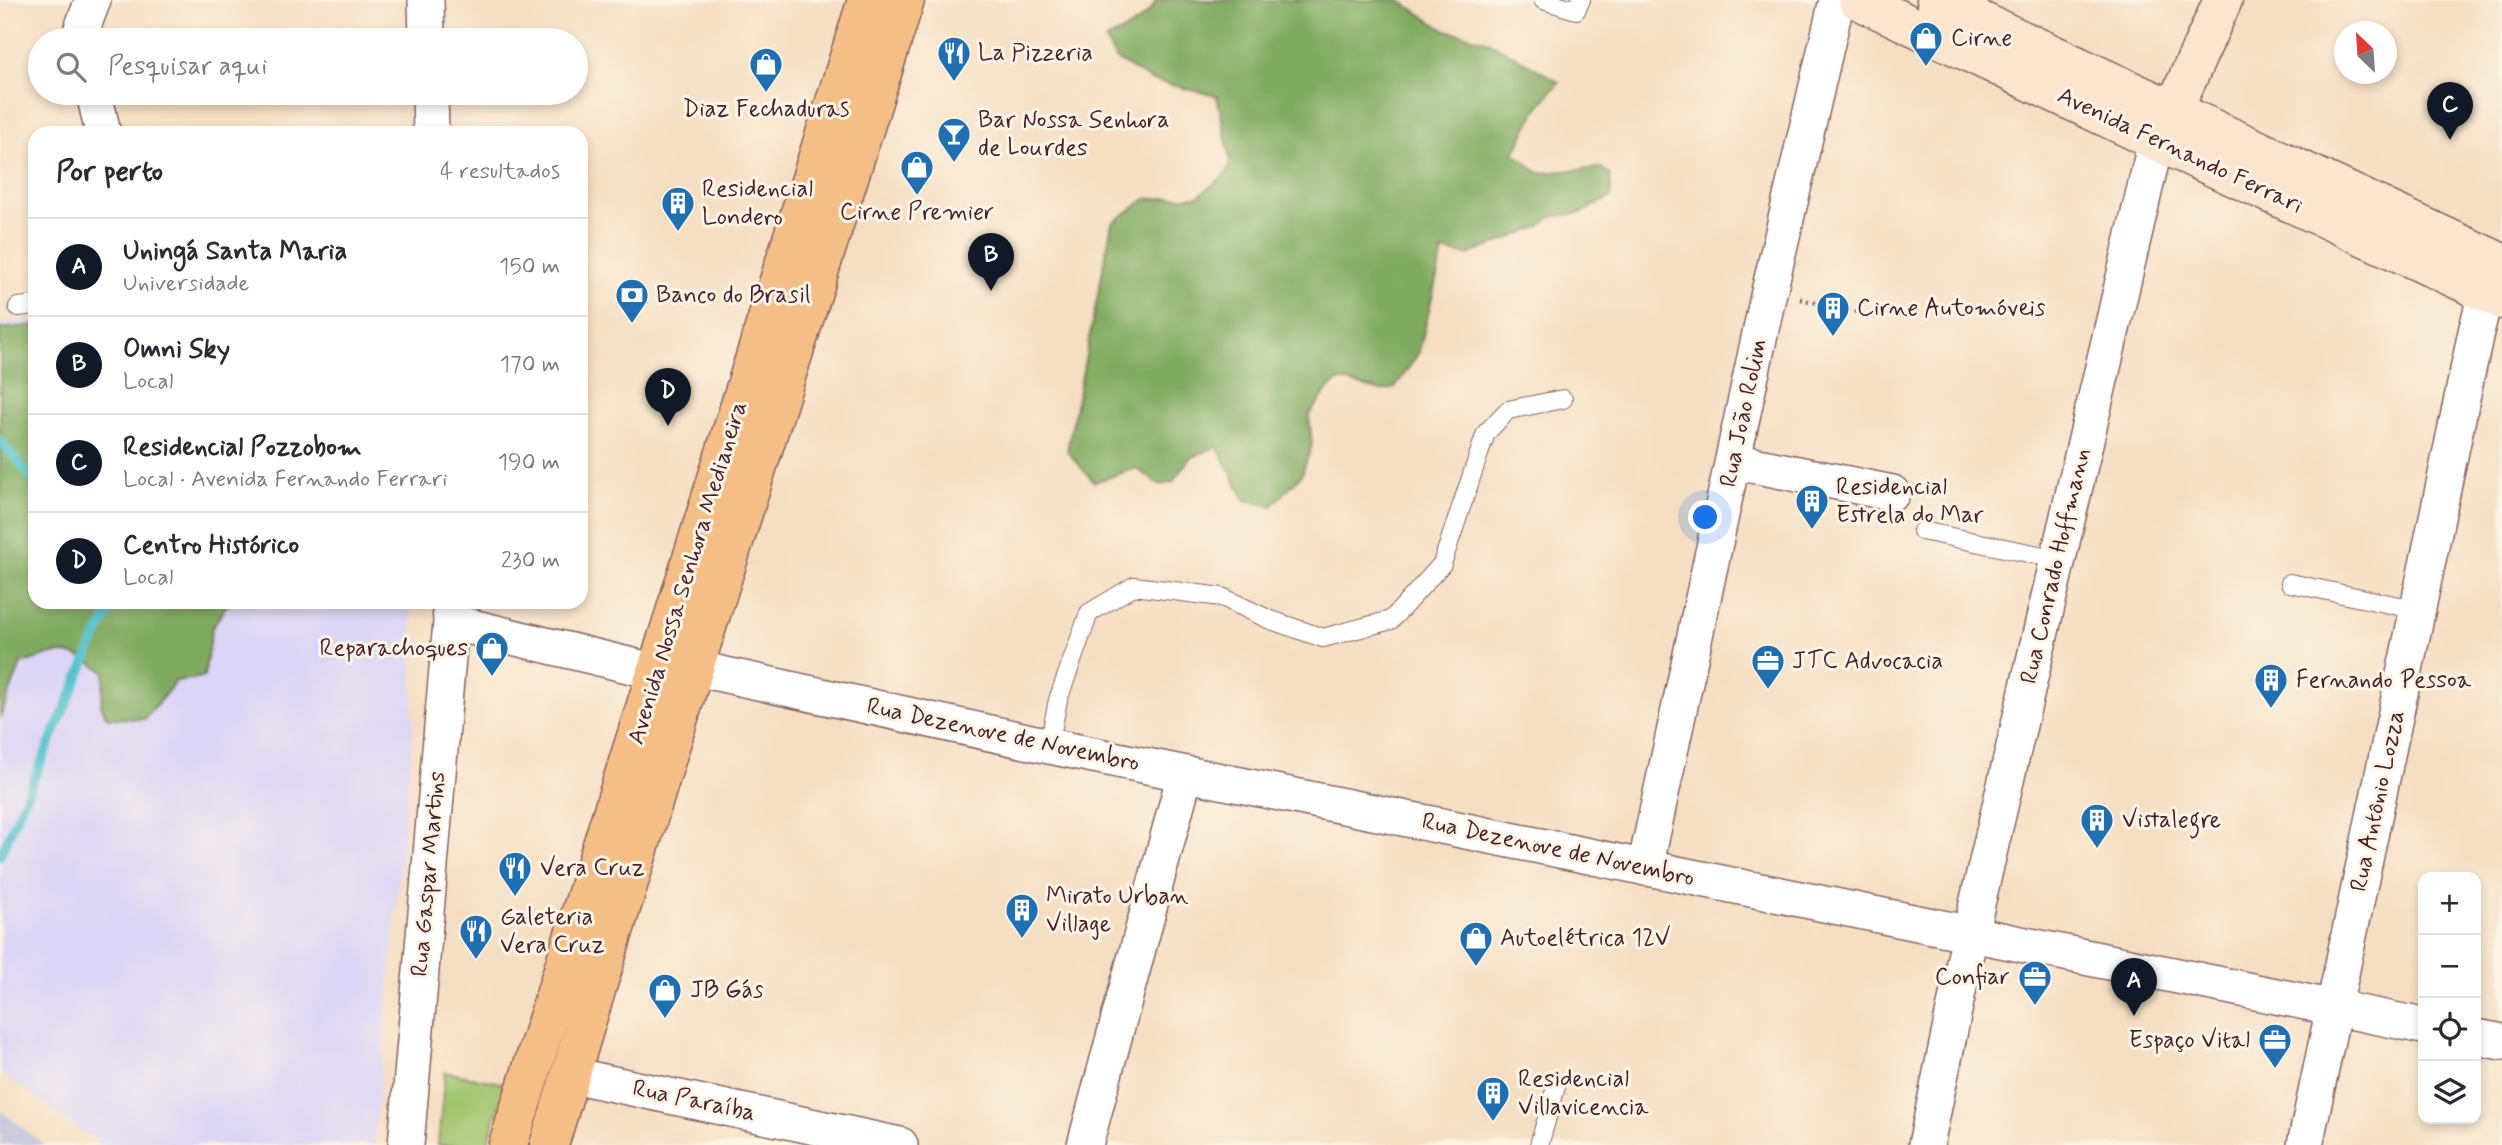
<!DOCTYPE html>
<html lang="pt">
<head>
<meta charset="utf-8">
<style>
	:root { --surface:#fff; --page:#f7f7f7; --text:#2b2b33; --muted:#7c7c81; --line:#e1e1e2; --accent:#111827 }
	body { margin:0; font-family:Mynerve,sans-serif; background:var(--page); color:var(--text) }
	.controls { position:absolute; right:21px; bottom:21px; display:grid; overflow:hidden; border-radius:14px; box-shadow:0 4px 10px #0003 }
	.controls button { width:63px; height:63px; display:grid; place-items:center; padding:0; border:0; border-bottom:2px solid var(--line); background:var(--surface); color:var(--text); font:35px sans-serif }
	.compass { position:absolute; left:2334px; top:21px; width:63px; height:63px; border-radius:50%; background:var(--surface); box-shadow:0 4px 10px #0003; rotate:335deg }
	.you { position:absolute; left:1706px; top:518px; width:24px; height:24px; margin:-18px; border:5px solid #fff; border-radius:50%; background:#1a73e8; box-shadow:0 0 0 10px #1a73e833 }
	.badge { display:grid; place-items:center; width:46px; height:46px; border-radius:50%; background:var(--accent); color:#fff; font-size:23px; font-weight:700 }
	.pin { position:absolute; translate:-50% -58px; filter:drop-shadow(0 2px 4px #0008) }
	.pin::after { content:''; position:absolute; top:37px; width:24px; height:21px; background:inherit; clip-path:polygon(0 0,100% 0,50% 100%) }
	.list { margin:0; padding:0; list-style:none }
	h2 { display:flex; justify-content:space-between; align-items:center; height:91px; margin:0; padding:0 28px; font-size:30px }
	h2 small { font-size:23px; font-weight:400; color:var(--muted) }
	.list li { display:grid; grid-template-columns:46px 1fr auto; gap:21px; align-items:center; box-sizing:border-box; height:98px; padding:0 28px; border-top:2px solid var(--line) }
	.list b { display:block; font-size:26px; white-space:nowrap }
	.list p { margin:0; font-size:23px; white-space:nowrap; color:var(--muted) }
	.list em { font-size:23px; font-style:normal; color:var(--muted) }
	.icon { flex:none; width:38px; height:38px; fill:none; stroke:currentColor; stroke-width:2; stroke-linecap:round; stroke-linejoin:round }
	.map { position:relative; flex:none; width:2502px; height:1145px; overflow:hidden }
	.search { position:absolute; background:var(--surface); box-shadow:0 4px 10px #0003; left:28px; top:28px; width:560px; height:77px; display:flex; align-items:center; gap:18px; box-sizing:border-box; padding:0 24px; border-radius:38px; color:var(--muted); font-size:26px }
	.panel { position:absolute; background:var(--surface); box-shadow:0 4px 10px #0003; left:28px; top:126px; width:560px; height:483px; border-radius:21px }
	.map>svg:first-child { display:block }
</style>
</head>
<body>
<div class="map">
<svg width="2502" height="1145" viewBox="0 0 2502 1145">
	<rect width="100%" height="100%" fill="#fcf5e5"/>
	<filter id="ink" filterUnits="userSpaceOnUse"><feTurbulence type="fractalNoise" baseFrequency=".0143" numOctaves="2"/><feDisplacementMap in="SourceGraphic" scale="14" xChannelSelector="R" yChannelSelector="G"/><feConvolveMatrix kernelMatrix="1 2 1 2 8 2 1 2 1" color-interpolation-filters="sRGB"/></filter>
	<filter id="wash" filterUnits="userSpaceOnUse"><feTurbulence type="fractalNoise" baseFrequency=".00686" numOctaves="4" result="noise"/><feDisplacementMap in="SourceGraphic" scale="28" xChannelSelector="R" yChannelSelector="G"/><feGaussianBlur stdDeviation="1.57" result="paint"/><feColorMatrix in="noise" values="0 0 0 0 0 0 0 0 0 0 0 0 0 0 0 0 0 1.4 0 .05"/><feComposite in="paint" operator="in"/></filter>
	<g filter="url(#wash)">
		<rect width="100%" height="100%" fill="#f5dec2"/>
		<path fill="#dcd6f6" d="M35 319V602H412L413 734 374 1145H101L0 1072V323Z"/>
		<path fill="#c2c2dc" d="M0 1110 45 1145H0Z"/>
		<path fill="#a0c46d" stroke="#75724c" stroke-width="2" d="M445 1072 506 1084 487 1145H438Z"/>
		<path fill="#80aa60" stroke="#656446" stroke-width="2" d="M1156 0H1399L1443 29 1490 42 1559 82 1536 110 1514 153 1539 173 1602 168 1610 175 1611 197 1583 212 1551 217 1539 227 1468 255 1443 251 1419 352 1395 388 1381 391 1340 380 1329 388 1309 415 1312 445 1302 474 1272 506 1245 500 1217 446 1190 458 1173 482 1159 485 1136 468 1094 482 1067 451 1112 223 1146 199 1198 196 1227 173 1231 162 1217 96 1151 80 1116 59 1106 41C1112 34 1119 34 1127 29 1138 23 1152 12 1156 0Z
			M35 325V602H229L212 628 204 677 176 681 145 719 107 718 101 705 105 672C69 647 61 650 21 664L0 718V329Z"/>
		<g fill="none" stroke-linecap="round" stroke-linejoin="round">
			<path stroke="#56c3ce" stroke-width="9" d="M0 440 35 482
				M0 856 95 640 115 602"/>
		</g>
	</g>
	<g filter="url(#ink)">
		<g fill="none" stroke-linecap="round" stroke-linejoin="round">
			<defs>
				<path id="lane" d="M1543 0 1576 10 1581 0
					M18 307 35 305
					M1922 531 2058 559
					M2290 583 2418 610
					M1049 746 1058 700 1089 613 1134 586 1222 597 1268 619 1323 638 1391 620 1442 564 1486 433 1508 410 1563 399
					M1539 1145 1556 1087"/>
				<path id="street" d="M426 0 427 40
					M82 40 80 34 93 0
					M94 93 103 133
					M430 93 431 133
					M1733 461 1892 493
					M451 622 657 672
					M694 668 1049 746 2423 1026
					M1645 868 1769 292 1837 0
					M2476 1037 2502 1042
					M571 1075 900 1145
					M406 1145 451 622 450 602
					M1085 1145 1185 774
					M1926 1145 1970 934 2156 141
					M2305 1145 2476 332 2486 293 2497 269"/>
				<path id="secondary" d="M1858 0 2156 141 2502 300
					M1936 0 2502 263
					M2162 131 2174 109 2223 0"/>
				<path id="primary" d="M508 1145 867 0
					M549 1145 694 668 905 0"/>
			</defs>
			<use href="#lane" stroke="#866260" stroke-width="20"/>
			<use href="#street" stroke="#866260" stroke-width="38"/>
			<use href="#secondary" stroke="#866260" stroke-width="41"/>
			<use href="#primary" stroke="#866260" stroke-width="41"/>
			<path stroke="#866260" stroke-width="4.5" stroke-dasharray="2 5" stroke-linecap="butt" d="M1800 299 1878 317"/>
			<use href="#lane" stroke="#fff" stroke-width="18"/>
			<use href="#street" stroke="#fff" stroke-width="35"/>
			<use href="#secondary" stroke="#fbe5cf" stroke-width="38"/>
			<use href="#primary" stroke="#f6be87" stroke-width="38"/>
		</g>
	</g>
	<defs>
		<symbol id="shop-pin" viewBox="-11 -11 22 30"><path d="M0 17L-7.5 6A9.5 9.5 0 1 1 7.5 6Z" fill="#1f6fb2" stroke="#fcf5e5"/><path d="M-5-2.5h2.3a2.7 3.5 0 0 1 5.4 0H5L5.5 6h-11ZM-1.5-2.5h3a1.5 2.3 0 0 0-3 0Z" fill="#fff"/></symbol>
		<symbol id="restaurant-pin" viewBox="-11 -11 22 30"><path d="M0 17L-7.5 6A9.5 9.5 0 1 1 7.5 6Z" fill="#1f6fb2" stroke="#fcf5e5"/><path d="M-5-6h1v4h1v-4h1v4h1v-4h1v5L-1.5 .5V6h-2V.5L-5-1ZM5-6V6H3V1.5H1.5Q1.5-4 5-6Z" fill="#fff"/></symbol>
		<symbol id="bar-pin" viewBox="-11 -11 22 30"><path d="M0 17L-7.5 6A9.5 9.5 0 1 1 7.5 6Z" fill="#1f6fb2" stroke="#fcf5e5"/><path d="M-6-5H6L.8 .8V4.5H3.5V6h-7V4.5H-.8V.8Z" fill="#fff"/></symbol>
		<symbol id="building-pin" viewBox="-11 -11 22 30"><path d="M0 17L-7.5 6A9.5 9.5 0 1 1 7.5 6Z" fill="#1f6fb2" stroke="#fcf5e5"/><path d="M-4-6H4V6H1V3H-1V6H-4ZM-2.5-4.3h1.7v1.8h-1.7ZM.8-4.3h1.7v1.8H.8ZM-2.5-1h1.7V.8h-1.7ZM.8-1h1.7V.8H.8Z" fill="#fff"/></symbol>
		<symbol id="bank-pin" viewBox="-11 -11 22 30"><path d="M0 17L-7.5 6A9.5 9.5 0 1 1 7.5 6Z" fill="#1f6fb2" stroke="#fcf5e5"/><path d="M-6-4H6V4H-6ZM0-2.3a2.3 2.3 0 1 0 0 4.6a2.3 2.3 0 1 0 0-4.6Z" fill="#fff"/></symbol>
		<symbol id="office-pin" viewBox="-11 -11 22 30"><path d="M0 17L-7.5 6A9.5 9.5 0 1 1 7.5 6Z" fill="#1f6fb2" stroke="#fcf5e5"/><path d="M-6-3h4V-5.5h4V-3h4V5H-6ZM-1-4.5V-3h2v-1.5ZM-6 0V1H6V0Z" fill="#fff"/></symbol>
	</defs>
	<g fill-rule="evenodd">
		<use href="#shop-pin" x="1907" y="19" width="38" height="52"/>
		<use href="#restaurant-pin" x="935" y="34" width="38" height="52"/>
		<use href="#shop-pin" x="747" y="45" width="38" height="52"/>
		<use href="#bar-pin" x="935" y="115" width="38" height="52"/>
		<use href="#shop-pin" x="898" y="148" width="38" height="52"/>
		<use href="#building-pin" x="659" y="184" width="38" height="52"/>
		<use href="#bank-pin" x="613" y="276" width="38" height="52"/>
		<use href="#building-pin" x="1814" y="289" width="38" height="52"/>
		<use href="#building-pin" x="1793" y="482" width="38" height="52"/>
		<use href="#shop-pin" x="473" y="629" width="38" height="52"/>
		<use href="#office-pin" x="1749" y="642" width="38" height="52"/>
		<use href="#building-pin" x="2252" y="661" width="38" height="52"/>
		<use href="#building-pin" x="2078" y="801" width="38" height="52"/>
		<use href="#restaurant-pin" x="496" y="849" width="38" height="52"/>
		<use href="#building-pin" x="1003" y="891" width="38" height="52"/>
		<use href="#restaurant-pin" x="457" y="912" width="38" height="52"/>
		<use href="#shop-pin" x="1457" y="919" width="38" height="52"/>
		<use href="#office-pin" x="2016" y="958" width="38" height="52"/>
		<use href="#shop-pin" x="646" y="971" width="38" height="52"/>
		<use href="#office-pin" x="2256" y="1021" width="38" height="52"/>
		<use href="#building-pin" x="1474" y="1074" width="38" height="52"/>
	</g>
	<g text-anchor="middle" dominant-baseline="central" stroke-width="6" stroke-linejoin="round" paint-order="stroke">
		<g font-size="24" fill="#4a1f2b" stroke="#fcf5e5" text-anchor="start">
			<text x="1951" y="38">Cirne</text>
			<text x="978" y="53">La Pizzeria</text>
			<text x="766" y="109" text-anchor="middle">Diaz Fechaduras</text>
			<text x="978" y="120">Bar Nossa Senhora<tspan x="978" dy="28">de Lourdes</tspan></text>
			<text x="702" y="189">Residencial<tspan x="702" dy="28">Londero</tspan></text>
			<text x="917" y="212" text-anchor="middle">Cirne Premier</text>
			<text x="656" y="295">Banco do Brasil</text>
			<text x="1857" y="308">Cirne Automóveis</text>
			<text x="1836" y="487">Residencial<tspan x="1836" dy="28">Estrela do Mar</tspan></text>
			<text x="468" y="648" text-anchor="end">Reparachoques</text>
			<text x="1792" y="661">JTC Advocacia</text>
			<text x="2296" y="680">Fernando Pessoa</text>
			<text x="2122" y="820">Vistalegre</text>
			<text x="540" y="868">Vera Cruz</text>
			<text x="1046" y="896">Mirato Urban<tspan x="1046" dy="28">Village</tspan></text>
			<text x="500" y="917">Galeteria<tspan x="500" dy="28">Vera Cruz</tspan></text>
			<text x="1500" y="938">Autoelétrica 12V</text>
			<text x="2010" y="977" text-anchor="end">Confiar</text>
			<text x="690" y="990">JB Gás</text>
			<text x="2250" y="1040" text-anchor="end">Espaço Vital</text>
			<text x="1518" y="1079">Residencial<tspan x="1518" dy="28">Villavicencia</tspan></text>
		</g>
		<g font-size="24" fill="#4a1f2b" stroke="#fcf5e5">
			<text transform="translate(2180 151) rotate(25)">Avenida Fernando Ferrari</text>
			<text transform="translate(1744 413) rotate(-78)">Rua João Rolim</text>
			<text transform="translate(2056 566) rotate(-77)">Rua Conrado Hoffmann</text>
			<text transform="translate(688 573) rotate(-73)">Avenida Nossa Senhora Medianeira</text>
			<text transform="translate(1003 735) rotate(12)">Rua Dezenove de Novembro</text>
			<text transform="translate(2378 801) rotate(-78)">Rua Antônio Lozza</text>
			<text transform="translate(1558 850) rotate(12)">Rua Dezenove de Novembro</text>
			<text transform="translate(429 874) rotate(-85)">Rua Gaspar Martins</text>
			<text transform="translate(694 1101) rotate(12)">Rua Paraíba</text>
		</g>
	</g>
</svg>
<div class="controls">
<button>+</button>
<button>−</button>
<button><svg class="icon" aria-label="locate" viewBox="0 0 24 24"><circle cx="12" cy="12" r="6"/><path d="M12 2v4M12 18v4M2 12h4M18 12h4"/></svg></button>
<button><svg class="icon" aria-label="layers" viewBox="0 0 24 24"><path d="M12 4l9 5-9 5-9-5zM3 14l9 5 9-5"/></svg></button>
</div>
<svg class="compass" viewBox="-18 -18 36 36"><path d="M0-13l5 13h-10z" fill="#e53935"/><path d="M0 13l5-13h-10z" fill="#7c7c81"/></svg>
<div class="you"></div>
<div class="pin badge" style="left:2134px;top:1016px">A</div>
<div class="pin badge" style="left:991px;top:291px">B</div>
<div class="pin badge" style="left:2450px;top:140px">C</div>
<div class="pin badge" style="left:668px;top:426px">D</div>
<div class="search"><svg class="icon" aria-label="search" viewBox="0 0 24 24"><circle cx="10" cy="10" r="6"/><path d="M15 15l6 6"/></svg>Pesquisar aqui</div>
<section class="panel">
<h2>Por perto<small>4 resultados</small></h2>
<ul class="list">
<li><span class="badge">A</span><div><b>Uningá Santa Maria</b><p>Universidade</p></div><em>150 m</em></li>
<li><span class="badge">B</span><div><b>Omni Sky</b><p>Local</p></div><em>170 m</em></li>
<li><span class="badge">C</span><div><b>Residencial Pozzobom</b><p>Local · Avenida Fernando Ferrari</p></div><em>190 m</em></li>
<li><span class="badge">D</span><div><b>Centro Histórico</b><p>Local</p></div><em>230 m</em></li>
</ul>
</section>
</div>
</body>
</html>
